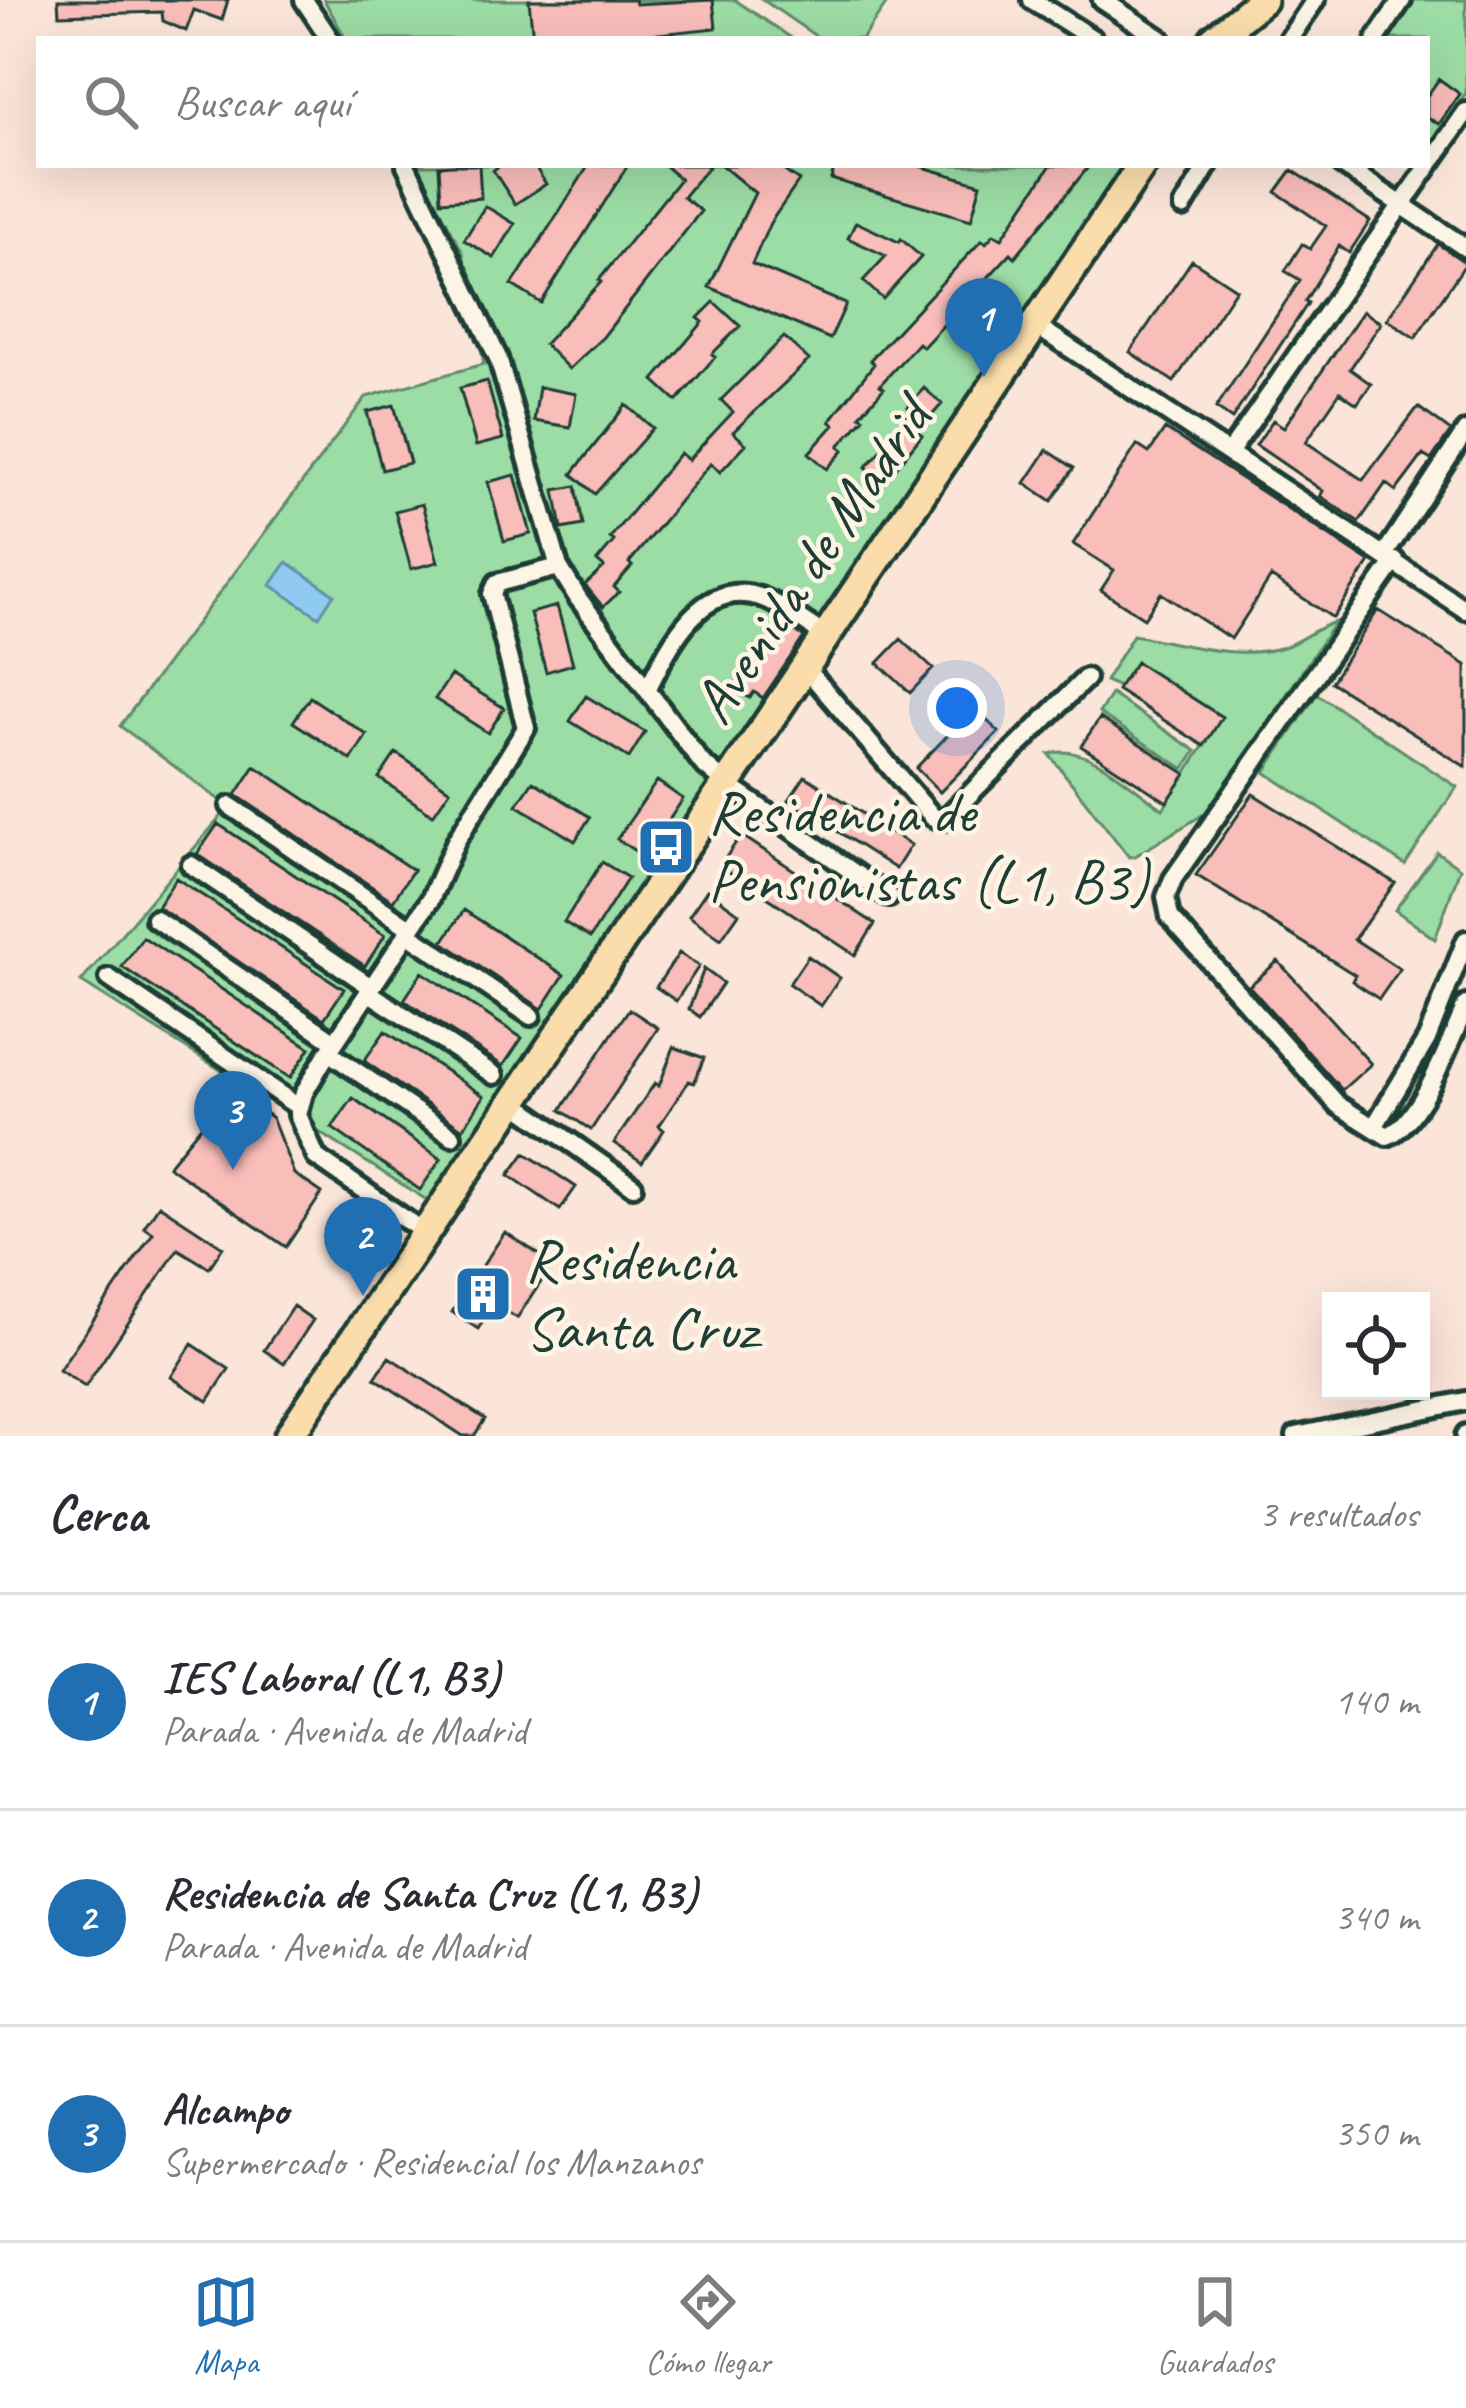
<!DOCTYPE html>
<html lang="es">
<head>
<meta charset="utf-8">
<style>
	:root { --surface:#fff; --page:#f7f7f7; --text:#2b2b33; --muted:#7c7c81; --line:#e1e1e2; --accent:#1f6fb2 }
	body { margin:0; font-family:Caveat,sans-serif; background:var(--page); color:var(--text) }
	.controls { position:absolute; right:36px; bottom:36px; display:grid; overflow:hidden; border-radius:0px; box-shadow:0 12px 48px #0002 }
	.controls button { width:108px; height:108px; display:grid; place-items:center; padding:0; border:0; border-bottom:3px solid var(--line); background:var(--surface); color:var(--text); font:60px sans-serif }
	.you { position:absolute; left:957px; top:708px; width:42px; height:42px; margin:-30px; border:9px solid #fff; border-radius:50%; background:#1a73e8; box-shadow:0 0 0 18px #1a73e833 }
	.badge { display:grid; place-items:center; width:78px; height:78px; border-radius:50%; background:var(--accent); color:#fff; font-size:39px; font-weight:700 }
	.pin { position:absolute; translate:-50% -99px; filter:drop-shadow(0 3px 6px #0008) }
	.pin::after { content:''; position:absolute; top:63px; width:42px; height:36px; background:inherit; clip-path:polygon(0 0,100% 0,50% 100%) }
	.list { margin:0; padding:0; list-style:none }
	h2 { display:flex; justify-content:space-between; align-items:center; height:156px; margin:0; padding:0 48px; font-size:51px }
	h2 small { font-size:39px; font-weight:400; color:var(--muted) }
	.list li { display:grid; grid-template-columns:78px 1fr auto; gap:36px; align-items:center; box-sizing:border-box; height:216px; padding:0 48px; border-top:3px solid var(--line) }
	.list b { display:block; font-size:45px; white-space:nowrap }
	.list p { margin:0; font-size:39px; white-space:nowrap; color:var(--muted) }
	.list em { font-size:39px; font-style:normal; color:var(--muted) }
	.icon { flex:none; width:66px; height:66px; fill:none; stroke:currentColor; stroke-width:2; stroke-linecap:round; stroke-linejoin:round }
	.map { position:relative; flex:none; width:1466px; height:1436px; overflow:hidden }
	.search { position:absolute; background:var(--surface); box-shadow:0 12px 48px #0002; left:36px; right:36px; top:36px; height:132px; display:flex; align-items:center; gap:30px; box-sizing:border-box; padding:0 42px; border-radius:0px; color:var(--muted); font-size:45px }
	.sheet { height:804px; background:var(--surface) }
	nav { display:flex; justify-content:space-around; align-items:center; box-sizing:border-box; height:168px; border-top:3px solid var(--line); background:var(--surface); font-size:33px; color:var(--muted) }
	nav a { display:grid; justify-items:center; gap:6px }
	nav .on { color:var(--accent) }
	.map>svg:first-child { display:block }
</style>
</head>
<body>
<div class="map">
<svg width="1466" height="1436" viewBox="0 0 1466 1436">
	<rect width="100%" height="100%" fill="#fbe4d8"/>
	<filter id="ink" filterUnits="userSpaceOnUse"><feTurbulence type="fractalNoise" baseFrequency=".00833" numOctaves="2"/><feDisplacementMap in="SourceGraphic" scale="24" xChannelSelector="R" yChannelSelector="G"/><feConvolveMatrix kernelMatrix="1 2 1 2 8 2 1 2 1" color-interpolation-filters="sRGB"/></filter>
	<g filter="url(#ink)">
		<path fill="#9cdca5" stroke="#5e8c6c" stroke-width="3" d="M324 0H735L793 39H346Z
			M763 0H889L862 39H820Z
			M1410 0H1466V93L1427 150V39H1383Z
			M417 165H1125L883 522 441 1209 81 982 229 807 120 726 366 397 484 364 463 253Z
			M1335 622 1209 811 1135 856 1129 857 1049 754C1088 742 1132 788 1163 809L1222 717 1136 662 1119 687 1105 681 1133 635C1180 643 1236 661 1284 647 1301 641 1317 627 1335 622Z
			M1111 694 1196 751 1184 769 1099 713Z
			M1317 694 1457 787 1405 865 1265 772Z
			M1437 852 1460 868 1435 939 1395 910Z"/>
		<path fill="#8fcbf0" stroke="#6292a5" stroke-width="3" d="M287 562 334 594 319 617 271 585Z"/>
		<path fill="#f9bdba" stroke="#1f3d34" stroke-width="3" d="M58 0H228L222 20 194 10 186 31 163 21 162 12 59 15Z
			M529 0H635L636 4 713 0 716 28 610 39H533Z
			M1439 79 1460 94 1439 124 1427 117V96Z
			M451 165H479L481 198 441 201 439 166Z
			M502 165H534L546 184 515 204 493 170Z
			M589 165H628L541 303 512 285Z
			M664 165H710L683 197 701 211 603 337 569 369 544 344 601 282 599 280 680 179Z
			M721 165H776L799 181 770 223 752 264 846 304 830 339 709 287 755 193Z
			M835 165H916L981 184 971 220 831 179Z
			M1051 165H1090L1015 257 1011 253 923 347 918 343 880 385 884 388 860 415 864 418 839 446 844 450 827 469 809 453 834 425 830 421 874 364 870 360 982 240 986 243 994 234 1002 238Z
			M1292 170 1370 221 1349 253 1339 246 1305 301 1308 303 1232 419 1216 408 1300 280 1285 271 1302 244 1310 249 1326 226 1276 192Z
			M485 206 515 224 494 258 464 240Z
			M856 222 899 242 901 239 921 257 883 299 863 281 886 256 848 238Z
			M1438 244 1466 263 1415 338 1387 319Z
			M1192 260 1236 289 1174 382 1130 352Z
			M714 302 740 326 712 354 715 357 677 401 654 380 703 322 698 318Z
			M1363 311 1381 323 1350 369 1371 384 1357 404 1340 392 1306 442 1363 480 1418 407 1451 431 1431 460 1423 455 1396 491 1386 483 1359 522 1320 496 1323 491 1256 445 1273 420 1284 427Z
			M784 337 809 360 733 432 746 444 720 472 711 463 629 563 632 566 614 587 619 592 603 607 585 585 604 567 597 561 614 541 610 538 680 453 688 460 733 412 721 400Z
			M487 381 503 439 476 446 460 388Z
			M539 387 576 394 570 427 534 421Z
			M924 388 942 404 918 431 922 435 884 483 866 467 891 440 888 437 912 411 908 407Z
			M394 405 410 463 382 470 367 412Z
			M626 405 653 428 595 494 572 474Z
			M1165 429 1370 562 1333 618 1271 577 1231 639 1161 593 1144 618 1101 590 1114 570 1073 544 1137 445 1149 453Z
			M1047 450 1074 468 1052 501 1025 483Z
			M515 475 531 534 504 541 488 482Z
			M576 486 583 525 562 529 555 490Z
			M422 504 438 562 411 569 395 511Z
			M557 606 573 664 546 672 530 613Z
			M1378 610 1466 665V767L1331 682Z
			M787 625 804 637 763 698 754 692 750 698 733 688 757 651 767 657Z
			M901 639 933 669 910 693 878 663Z
			M1136 662 1222 717 1204 746 1117 690Z
			M451 675 504 708 488 733 435 699Z
			M586 696 645 732 629 758 570 721Z
			M310 697 367 735 351 760 293 722Z
			M974 708 999 732 940 792 916 768Z
			M1100 718 1186 774 1167 802 1081 746Z
			M396 753 450 790 433 815 379 778Z
			M255 766 413 870 393 901 236 795Z
			M805 776 911 845 896 869 789 800Z
			M533 781 590 817 575 841 517 805Z
			M657 781 683 799 644 857 617 839Z
			M1253 794 1395 883 1354 939 1400 969 1379 999 1352 981 1355 975 1196 875Z
			M218 824 385 935 365 966 197 854Z
			M741 835 875 924 855 955 720 866Z
			M602 862 628 878 590 938 564 922Z
			M176 878 344 989 324 1019 157 907Z
			M707 890 739 913 721 939 689 916Z
			M464 910 564 975 542 1009 443 942Z
			M143 937 310 1048 290 1078 122 967Z
			M679 953 699 966 676 1001 656 987Z
			M808 956 840 978 821 1006 789 984Z
			M1278 961 1371 1064 1342 1090 1249 986Z
			M704 969 723 983 700 1017 689 1009Z
			M422 972 522 1038 503 1066 404 1000Z
			M629 1009 658 1028 591 1130 561 1110Z
			M385 1031 484 1096 463 1129 364 1061Z
			M674 1047 704 1058 694 1083 689 1081 659 1126 664 1130 642 1162 614 1143 655 1083 659 1086Z
			M232 1088 272 1118 294 1174 322 1193 286 1247 168 1166Z
			M353 1098 441 1159 420 1190 332 1128Z
			M525 1153 576 1187 560 1210 509 1175Z
			M159 1205 223 1247 209 1268 178 1249 85 1387 59 1370 153 1233 144 1227Z
			M505 1232 553 1264 517 1318 494 1304 478 1329 452 1312Z
			M293 1306 313 1320 284 1364 264 1350Z
			M192 1344 229 1369 208 1401 171 1377Z
			M389 1357 485 1419 474 1436H463L375 1378Z"/>
		<g fill="none" stroke-linecap="round" stroke-linejoin="round">
			<defs>
				<path id="street" d="M304 0 330 39
					M1032 0 1093 39
					M1102 0 1161 39
					M1289 39 1315 0
					M1376 39 1402 0
					M406 165 498 358 559 567 578 598 702 763 727 784
					M1342 165 1466 248
					M1183 207 1208 165
					M1047 333 1466 610
					M1229 453 1466 112
					M1384 555 1466 431
					M1395 561 1173 879 1166 897 1170 917 1338 1105 1387 1136C1420 1125 1452 1037 1466 1005
					M815 679 933 817 944 820 1086 678
					M647 690C668 648 700 577 760 597 783 605 805 623 826 636
					M739 793 889 897
					M230 806 410 928
					M191 865 371 987
					M155 919 335 1042
					M407 933 531 1016
					M109 978 300 1108
					M368 992 494 1075
					M328 1052 452 1136
					M526 1111 633 1186
					M1374 1127 1427 1039 1466 940
					M425 1233 316 1157 298 1115 304 1093 325 1057 430 900 456 841 526 728 492 594 497 583 559 567
					M1296 1436 1466 1401
					M1465 1436 1466 1434"/>
				<path id="primary" d="M1214 39 1262 0
					M289 1436 1142 165"/>
			</defs>
			<use href="#street" stroke="#1f3d34" stroke-width="26"/>
			<use href="#primary" stroke="#1f3d34" stroke-width="36"/>
			<use href="#street" stroke="#fcf5e5" stroke-width="16"/>
			<use href="#primary" stroke="#faddab" stroke-width="27"/>
		</g>
	</g>
	<defs>
		<symbol id="bus-square" viewBox="-11 -11 22 22"><rect x="-9" y="-9" width="18" height="18" rx="4" fill="#1f6fb2" stroke="#fcf5e5"/><path d="M-5-6H5V4H4V6H2V4H-2V6H-4V4H-5ZM-3.5-4V0h7V-4ZM-3.5 1.2v1.5H-2V1.2ZM2 1.2v1.5H3.5V1.2Z" fill="#fff"/></symbol>
		<symbol id="building-square" viewBox="-11 -11 22 22"><rect x="-9" y="-9" width="18" height="18" rx="4" fill="#1f6fb2" stroke="#fcf5e5"/><path d="M-4-6H4V6H1V3H-1V6H-4ZM-2.5-4.3h1.7v1.8h-1.7ZM.8-4.3h1.7v1.8H.8ZM-2.5-1h1.7V.8h-1.7ZM.8-1h1.7V.8H.8Z" fill="#fff"/></symbol>
	</defs>
	<g fill-rule="evenodd">
		<use href="#bus-square" x="633" y="814" width="66" height="66"/>
		<use href="#building-square" x="450" y="1261" width="66" height="66"/>
	</g>
	<g text-anchor="middle" dominant-baseline="central" stroke-width="9" stroke-linejoin="round" paint-order="stroke">
		<g font-size="60" fill="#1f3d34" stroke="#fcf5e5">
			<text transform="translate(811 561) rotate(-56)">Avenida de Madrid</text>
		</g>
		<g font-size="60" fill="#1f3d34" stroke="#fcf5e5" text-anchor="start">
			<text x="708" y="812">Residencia de<tspan x="708" dy="69">Pensionistas (L1, B3)</tspan></text>
			<text x="525" y="1260">Residencia<tspan x="525" dy="69">Santa Cruz</tspan></text>
		</g>
	</g>
</svg>
<div class="controls">
<button><svg class="icon" aria-label="locate" viewBox="0 0 24 24"><circle cx="12" cy="12" r="6"/><path d="M12 2v4M12 18v4M2 12h4M18 12h4"/></svg></button>
</div>
<div class="you"></div>
<div class="pin badge" style="left:984px;top:377px">1</div>
<div class="pin badge" style="left:363px;top:1296px">2</div>
<div class="pin badge" style="left:233px;top:1170px">3</div>
<div class="search"><svg class="icon" aria-label="search" viewBox="0 0 24 24"><circle cx="10" cy="10" r="6"/><path d="M15 15l6 6"/></svg>Buscar aquí</div>
</div>
<section class="sheet">
<h2>Cerca<small>3 resultados</small></h2>
<ul class="list">
<li><span class="badge">1</span><div><b>IES Laboral (L1, B3)</b><p>Parada · Avenida de Madrid</p></div><em>140 m</em></li>
<li><span class="badge">2</span><div><b>Residencia de Santa Cruz (L1, B3)</b><p>Parada · Avenida de Madrid</p></div><em>340 m</em></li>
<li><span class="badge">3</span><div><b>Alcampo</b><p>Supermercado · Residencial los Manzanos</p></div><em>350 m</em></li>
</ul>
</section>
<nav>
<a class="on"><svg class="icon" aria-label="map" viewBox="0 0 24 24"><path d="M3 6l6-2 6 2 6-2v14l-6 2-6-2-6 2zM9 4v14M15 6v14"/></svg>Mapa</a>
<a><svg class="icon" aria-label="directions" viewBox="0 0 24 24"><path d="M12 3l9 9-9 9-9-9zM9 14v-3h6M13 9l2 2-2 2"/></svg>Cómo llegar</a>
<a><svg class="icon" aria-label="saved" viewBox="0 0 24 24"><path d="M7 4h10v16l-5-4-5 4z"/></svg>Guardados</a>
</nav>
</body>
</html>
